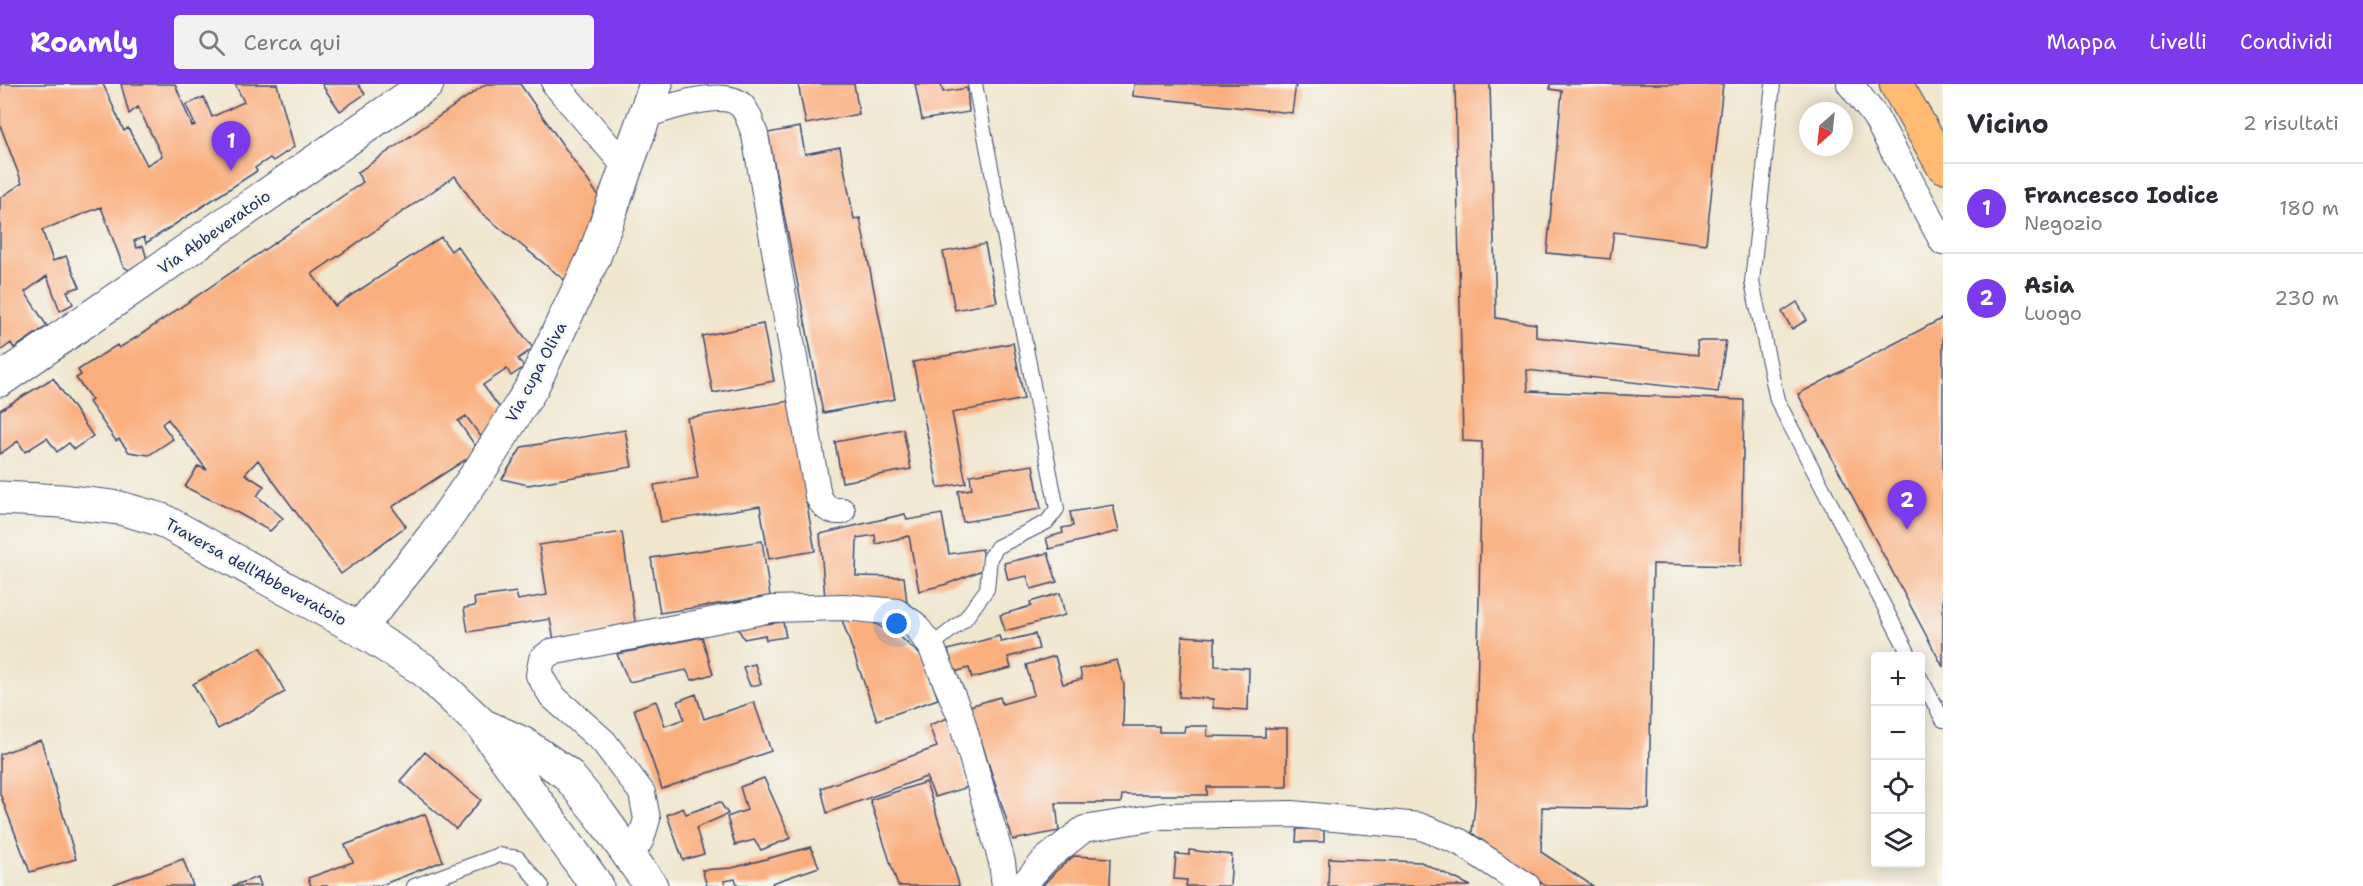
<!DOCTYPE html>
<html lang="it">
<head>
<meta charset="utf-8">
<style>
	:root { --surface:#fff; --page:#f2f2f3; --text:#2b2b33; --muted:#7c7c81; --line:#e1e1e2; --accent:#7c3aed }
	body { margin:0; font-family:"Shantell Sans",sans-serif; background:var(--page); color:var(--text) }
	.controls { position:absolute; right:18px; bottom:18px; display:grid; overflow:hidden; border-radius:6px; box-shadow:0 3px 15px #0003 }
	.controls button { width:54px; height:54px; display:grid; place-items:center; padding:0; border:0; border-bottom:2px solid var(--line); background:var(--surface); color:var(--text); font:30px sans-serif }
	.compass { position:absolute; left:1799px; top:18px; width:54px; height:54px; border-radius:50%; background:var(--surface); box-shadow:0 3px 15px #0003; rotate:207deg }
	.you { position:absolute; left:897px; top:540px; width:21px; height:21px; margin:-15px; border:4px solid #fff; border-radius:50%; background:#1a73e8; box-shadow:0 0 0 9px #1a73e833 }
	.badge { display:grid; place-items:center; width:39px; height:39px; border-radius:50%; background:var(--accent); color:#fff; font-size:20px; font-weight:700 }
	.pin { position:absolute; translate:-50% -50px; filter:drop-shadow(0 2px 3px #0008) }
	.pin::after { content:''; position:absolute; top:32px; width:21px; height:18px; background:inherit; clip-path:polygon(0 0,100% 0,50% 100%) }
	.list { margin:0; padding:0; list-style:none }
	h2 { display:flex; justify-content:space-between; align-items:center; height:78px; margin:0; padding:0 24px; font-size:26px }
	h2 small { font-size:20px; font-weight:400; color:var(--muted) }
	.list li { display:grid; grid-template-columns:39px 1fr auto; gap:18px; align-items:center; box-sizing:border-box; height:90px; padding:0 24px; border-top:2px solid var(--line) }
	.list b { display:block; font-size:22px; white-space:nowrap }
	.list p { margin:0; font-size:20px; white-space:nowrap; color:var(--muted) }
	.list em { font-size:20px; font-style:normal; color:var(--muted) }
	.icon { flex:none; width:33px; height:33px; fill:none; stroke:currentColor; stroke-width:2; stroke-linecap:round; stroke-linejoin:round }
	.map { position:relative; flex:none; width:1943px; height:802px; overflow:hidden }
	header { display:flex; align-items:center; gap:36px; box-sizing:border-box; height:84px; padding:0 30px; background:var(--accent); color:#fff }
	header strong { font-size:28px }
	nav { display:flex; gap:33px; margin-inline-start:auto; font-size:21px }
	.search { width:420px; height:54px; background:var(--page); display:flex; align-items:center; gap:15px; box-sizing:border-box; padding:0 21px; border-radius:6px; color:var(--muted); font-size:22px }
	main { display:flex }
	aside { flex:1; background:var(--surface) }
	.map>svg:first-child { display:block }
</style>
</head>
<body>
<header>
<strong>Roamly</strong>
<div class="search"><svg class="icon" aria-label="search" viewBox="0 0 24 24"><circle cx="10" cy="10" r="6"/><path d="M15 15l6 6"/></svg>Cerca qui</div>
<nav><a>Mappa</a><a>Livelli</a><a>Condividi</a></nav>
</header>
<main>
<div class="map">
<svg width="1943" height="802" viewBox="0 0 1943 802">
	<rect width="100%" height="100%" fill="#f6f6f2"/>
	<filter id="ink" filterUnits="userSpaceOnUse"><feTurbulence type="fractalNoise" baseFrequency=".0167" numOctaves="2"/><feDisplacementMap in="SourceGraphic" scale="12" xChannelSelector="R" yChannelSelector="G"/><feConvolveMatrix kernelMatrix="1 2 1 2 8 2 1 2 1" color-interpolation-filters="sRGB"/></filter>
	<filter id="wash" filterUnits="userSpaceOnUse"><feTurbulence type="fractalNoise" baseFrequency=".008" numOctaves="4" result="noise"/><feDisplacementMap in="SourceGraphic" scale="24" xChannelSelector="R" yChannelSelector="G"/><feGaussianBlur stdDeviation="1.35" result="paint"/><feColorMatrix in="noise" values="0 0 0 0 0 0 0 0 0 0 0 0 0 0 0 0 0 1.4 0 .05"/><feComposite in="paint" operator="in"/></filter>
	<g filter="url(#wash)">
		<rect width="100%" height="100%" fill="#f0e6ce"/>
		<g id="blocks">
			<path fill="#faad7d" d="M0 0H103L124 47 128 44 147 81 162 72 138 23 129 30 121 0H175L192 42 195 41 186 21 204 13 212 33 244 18 235 0H277L294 63 273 77 270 74 255 84 257 87 146 159 144 153 134 157 137 164 143 162 147 175 129 186 123 182 101 123 42 146 53 177 66 172 80 203 67 207 73 220 60 227 47 192 25 208 47 242 14 264 11 259 0 267V114L22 99 0 41Z
				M324 0H358L365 10 340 27 322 1Z
				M486 0H520L600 114 567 198 480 128 455 92 312 190 335 222 441 153 451 167 457 162 533 264 518 275 524 283 511 292 507 285 483 301 504 330 484 357 466 332 458 337 479 367 392 423 406 442 341 490 258 376 245 390 264 402 257 412 283 434 270 447 236 428 185 403 198 382 207 386 168 335 162 340 173 355 149 371 129 368 119 355 116 357 89 318 92 316 76 294 81 291 78 286 117 261 119 264 137 253 363 98 357 89Z
				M798 0H854L859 30 806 40Z
				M915 0H941L943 8 967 4 969 28 922 36Z
				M1134 0H1296L1292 29 1133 12Z
				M1455 0H1490L1496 234 1536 240V253L1698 271 1697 257H1726L1718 308 1527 286 1528 307 1744 316 1741 482 1653 480 1649 725 1542 723 1541 768 1593 802H1546L1472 749 1475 721 1482 358 1463 357Z
				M1550 0H1723L1706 160 1614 148 1610 175 1547 169 1562 7 1550 5Z
				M800 43 805 70 840 63 854 135 860 134 895 315 823 329 768 49Z
				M985 160 997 218 955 226 943 168Z
				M1797 218 1807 236 1792 245 1782 228Z
				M1943 234V583L1798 310Z
				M763 240 774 297 713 309 702 252Z
				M1013 259 1024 315 952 329 966 399 938 404 913 278Z
				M53 294 93 352 74 365 69 359 57 368 47 354 25 368 18 357 0 370V326Z
				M789 317 815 467 769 475 760 422 661 438 654 401 698 394 687 334Z
				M903 345 911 385 842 398 835 358Z
				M625 346 632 383 528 401 502 395 522 363Z
				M1033 381 1041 425 963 438 958 407 972 405 970 391Z
				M1113 421 1119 447 1049 465 1046 454 1063 449 1062 444 1073 442 1070 428Z
				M905 430 907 436 942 430 949 470 982 465 985 485 947 500 919 507 909 452 876 460 875 451 857 454 856 492 904 493 907 519 825 515 820 450Z
				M622 448 636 544 554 556 550 535 468 548 464 524 475 522 474 514 516 508 518 516 547 511 539 461Z
				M762 457 770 512 660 529 651 474Z
				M1048 469 1057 498 1031 505 1027 492 1008 496 1004 479Z
				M1060 509 1065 531 1005 547 1000 531 1031 522 1030 518Z
				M842 536 870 537 900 553 924 574 938 615 877 636Z
				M783 538 786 553 766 556 765 551 744 555 737 543Z
				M1035 550 1039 565 1008 573 1011 584 972 594 969 584 954 588 948 566 999 552 1001 558Z
				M1182 552 1215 554V582L1249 584 1248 626 1213 624V615L1179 613Z
				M702 553 713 590 692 596 686 586 629 598 617 570Z
				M261 563 285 608 218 645 193 600Z
				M1055 572 1063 600 1082 595 1080 585 1117 576 1124 601 1123 642H1159V648H1184L1185 642H1208L1207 652 1265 653V644H1287V703H1207V711H1122L1121 719H1056L1059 747 1013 756 970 622 1000 613 1002 620 1034 611 1026 581Z
				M755 580 761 600 750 602 743 583Z
				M696 610 704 635 754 618 771 667 662 705 634 625 656 617 665 642 684 635 678 617Z
				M948 634 968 703 935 713 926 693 827 729 821 704 937 663 929 641Z
				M41 656 76 775 30 788 0 710V670Z
				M425 668 481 716 456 745 400 697Z
				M764 694 791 754 761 766 754 756 735 761 727 733 747 726 740 703Z
				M926 698 958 797 959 802H898L870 716Z
				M720 718 728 730 696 744 704 770 683 776 667 731 683 724 686 730Z
				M425 730 443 777 379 802H311L308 794 353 778 345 761Z
				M1297 745H1324V758H1296Z
				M811 763 819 783 772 799 773 802H738L735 795 724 797 726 802H707L702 786 732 784Z
				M1189 766 1232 771 1230 802H1186L1187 796 1174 795 1176 770 1189 771Z
				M1074 772 1111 774 1110 802H1042L1056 787Z
				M1329 774 1421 778 1471 802H1328Z
				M183 775 193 802H115L114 800Z
				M258 793 261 802H232Z"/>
		</g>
	</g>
	<g filter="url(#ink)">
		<use href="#blocks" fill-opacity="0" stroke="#3b4a6f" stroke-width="1.5"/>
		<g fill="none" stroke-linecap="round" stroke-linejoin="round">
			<defs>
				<path id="service" d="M1773 0 1752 198 1777 316 1910 572
					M931 562 965 535 987 505 990 474 997 463 1047 438 1057 425 975 0
					M1920 593 1943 636
					M414 802 499 771 518 774 542 802"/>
				<path id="minor" d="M555 0 626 83
					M1850 0 1875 32 1943 158
					M645 31C667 24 723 4 741 21 749 29 751 41 755 51L818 412C824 423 829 428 842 427
					M631 772 641 755 647 735 642 709 604 658 552 612 539 591 542 575 551 568 772 525 843 523 897 528 914 540 931 562 960 631 1002 778 1005 802
					M1022 802 1046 775 1084 745 1162 732 1292 730 1419 742 1460 758 1527 802"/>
				<path id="tertiary" d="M0 296 427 0
					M0 414 61 417 120 424 162 436 359 545 424 586 481 640 597 802
					M359 545 433 453 482 383 532 303 594 173 656 0
					M482 641 522 659 567 690 598 728 651 802"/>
				<path id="motorway" d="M1896 0 1943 82"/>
			</defs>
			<use href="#service" stroke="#3b4a6f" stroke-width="16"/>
			<use href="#minor" stroke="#3b4a6f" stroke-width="28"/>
			<use href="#tertiary" stroke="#3b4a6f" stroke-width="35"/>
			<use href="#motorway" stroke="#3b4a6f" stroke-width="35"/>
			<use href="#service" stroke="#fff" stroke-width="14"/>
			<use href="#minor" stroke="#fff" stroke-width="26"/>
			<use href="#tertiary" stroke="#fff" stroke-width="33"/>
			<use href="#motorway" stroke="#febb71" stroke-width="33"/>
		</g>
	</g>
	<g text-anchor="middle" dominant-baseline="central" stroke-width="4.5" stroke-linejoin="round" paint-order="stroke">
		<g font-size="16" fill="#1b2f5e" stroke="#f6f6f2">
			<text transform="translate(214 148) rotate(-35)">Via Abbeveratoio</text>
			<text transform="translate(536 288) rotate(-62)">Via cupa Oliva</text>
			<text transform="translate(256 488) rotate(29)">Traversa dell'Abbeveratoio</text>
		</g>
	</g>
</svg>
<div class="controls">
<button>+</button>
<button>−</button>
<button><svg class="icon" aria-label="locate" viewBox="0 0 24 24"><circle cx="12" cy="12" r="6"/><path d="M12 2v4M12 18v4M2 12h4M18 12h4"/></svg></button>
<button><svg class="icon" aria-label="layers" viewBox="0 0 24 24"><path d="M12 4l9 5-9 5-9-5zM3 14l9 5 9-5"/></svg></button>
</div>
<svg class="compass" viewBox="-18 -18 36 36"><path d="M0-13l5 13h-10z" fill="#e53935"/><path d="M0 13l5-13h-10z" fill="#7c7c81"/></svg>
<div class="you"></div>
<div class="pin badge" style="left:231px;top:87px">1</div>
<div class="pin badge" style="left:1907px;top:446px">2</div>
</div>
<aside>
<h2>Vicino<small>2 risultati</small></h2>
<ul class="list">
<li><span class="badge">1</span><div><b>Francesco Iodice</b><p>Negozio</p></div><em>180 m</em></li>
<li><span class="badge">2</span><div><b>Asia</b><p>Luogo</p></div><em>230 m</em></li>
</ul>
</aside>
</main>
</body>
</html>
